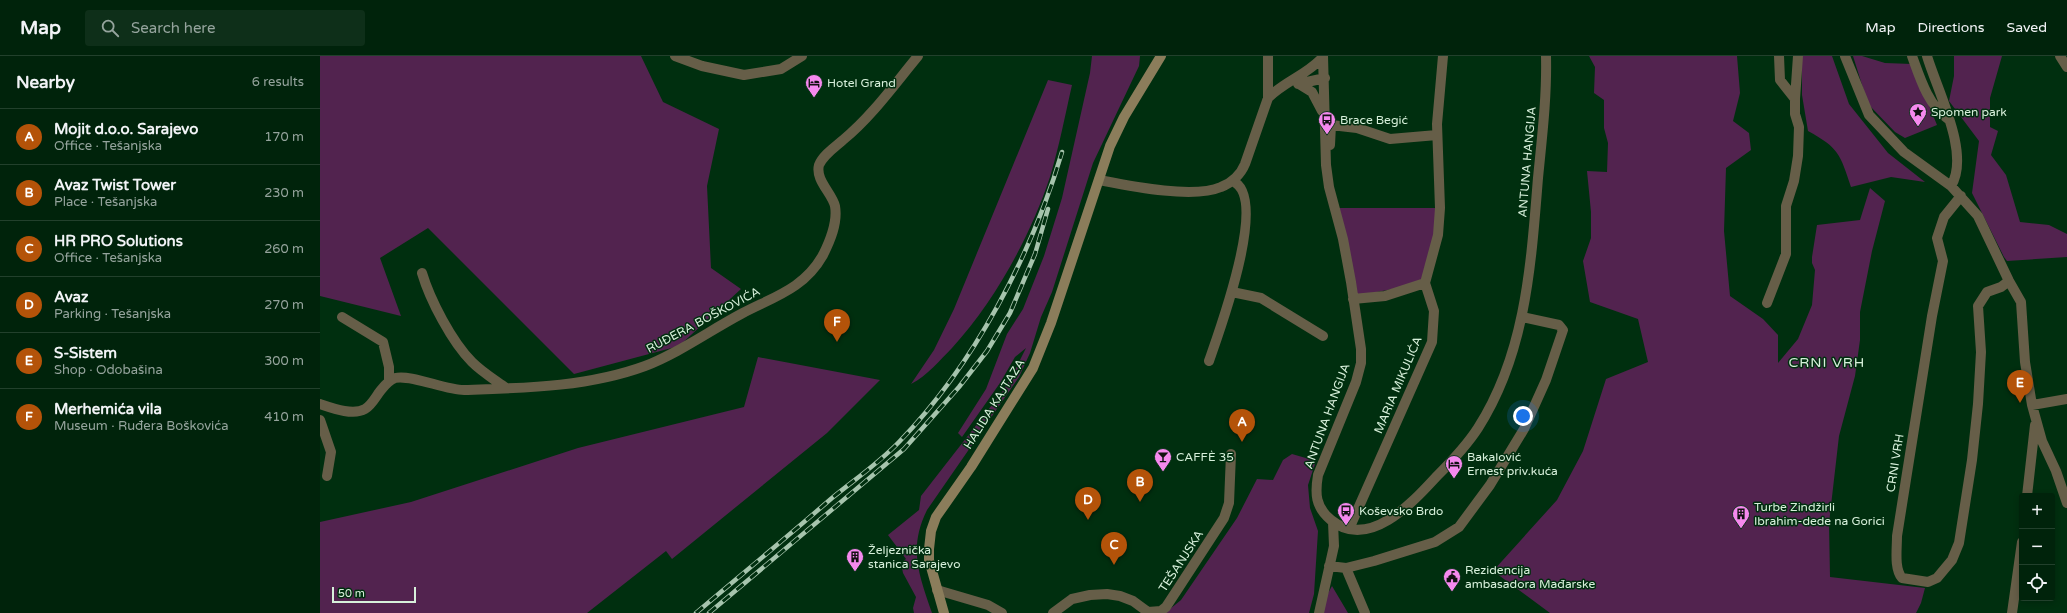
<!DOCTYPE html>
<html lang="en">
<head>
<meta charset="utf-8">
<style>
	:root { --surface:#00230b; --page:#0e2f19; --text:#f1f3f6; --muted:#95a49d; --line:#22402c; --accent:#b45309 }
	body { margin:0; font-family:"Varela Round",sans-serif; background:var(--page); color:var(--text) }
	.controls { position:absolute; right:12px; bottom:12px; display:grid; overflow:hidden; border-radius:4px; box-shadow:0 2px 6px #0003 }
	.controls button { width:36px; height:36px; display:grid; place-items:center; padding:0; border:0; border-bottom:1px solid var(--line); background:var(--surface); color:var(--text); font:20px sans-serif }
	.scale { position:absolute; left:12px; bottom:10px; width:84px; box-sizing:border-box; padding-left:4px; border:2px solid #d7f0db; border-top:0; font-size:11px; line-height:14px; white-space:nowrap; color:#d7f0db; -webkit-text-stroke:3px #002f0f; paint-order:stroke }
	.you { position:absolute; left:1203px; top:360px; width:14px; height:14px; margin:-10px; border:3px solid #fff; border-radius:50%; background:#1a73e8; box-shadow:0 0 0 6px #1a73e833 }
	.badge { display:grid; place-items:center; width:26px; height:26px; border-radius:50%; background:var(--accent); color:#fff; font-size:13px; font-weight:700 }
	.pin { position:absolute; translate:-50% -33px; filter:drop-shadow(0 1px 2px #0008) }
	.pin::after { content:''; position:absolute; top:21px; width:14px; height:12px; background:inherit; clip-path:polygon(0 0,100% 0,50% 100%) }
	.list { margin:0; padding:0; list-style:none }
	h2 { display:flex; justify-content:space-between; align-items:center; height:52px; margin:0; padding:0 16px; font-size:17px }
	h2 small { font-size:13px; font-weight:400; color:var(--muted) }
	.list li { display:grid; grid-template-columns:26px 1fr auto; gap:12px; align-items:center; box-sizing:border-box; height:56px; padding:0 16px; border-top:1px solid var(--line) }
	.list b { display:block; font-size:15px; white-space:nowrap }
	.list p { margin:0; font-size:13px; white-space:nowrap; color:var(--muted) }
	.list em { font-size:13px; font-style:normal; color:var(--muted) }
	.icon { flex:none; width:22px; height:22px; fill:none; stroke:currentColor; stroke-width:2; stroke-linecap:round; stroke-linejoin:round }
	.map { position:relative; flex:none; width:1747px; height:557px; overflow:hidden }
	header { display:flex; align-items:center; gap:24px; box-sizing:border-box; height:56px; padding:0 20px; background:var(--surface); border-bottom:1px solid var(--line) }
	header strong { font-size:19px }
	nav { display:flex; gap:22px; margin-inline-start:auto; font-size:14px }
	.search { width:280px; height:36px; background:var(--page); display:flex; align-items:center; gap:10px; box-sizing:border-box; padding:0 14px; border-radius:4px; color:var(--muted); font-size:15px }
	main { display:flex }
	aside { flex:1; background:var(--surface) }
	.map>svg:first-child { display:block }
</style>
</head>
<body>
<header>
<strong>Map</strong>
<div class="search"><svg class="icon" aria-label="search" viewBox="0 0 24 24"><circle cx="10" cy="10" r="6"/><path d="M15 15l6 6"/></svg>Search here</div>
<nav><a>Map</a><a>Directions</a><a>Saved</a></nav>
</header>
<main>
<aside>
<h2>Nearby<small>6 results</small></h2>
<ul class="list">
<li><span class="badge">A</span><div><b>Mojit d.o.o. Sarajevo</b><p>Office · Tešanjska</p></div><em>170 m</em></li>
<li><span class="badge">B</span><div><b>Avaz Twist Tower</b><p>Place · Tešanjska</p></div><em>230 m</em></li>
<li><span class="badge">C</span><div><b>HR PRO Solutions</b><p>Office · Tešanjska</p></div><em>260 m</em></li>
<li><span class="badge">D</span><div><b>Avaz</b><p>Parking · Tešanjska</p></div><em>270 m</em></li>
<li><span class="badge">E</span><div><b>S-Sistem</b><p>Shop · Odobašina</p></div><em>300 m</em></li>
<li><span class="badge">F</span><div><b>Merhemića vila</b><p>Museum · Ruđera Boškovića</p></div><em>410 m</em></li>
</ul>
</aside>
<div class="map">
<svg width="1747" height="557" viewBox="0 0 1747 557">
	<rect width="100%" height="100%" fill="#002f0f"/>
	<path fill="#52234f" d="M0 0H321L343 46 399 73 387 130 391 212 421 233 359 290 254 318 108 172 60 202 81 260 0 240Z
		M772 0H820L819 10 773 107 732 236 721 261 710 297 699 321 607 454C588 492 599 519 612 557H594L593 552 596 541 583 517 581 507 586 503 568 479 599 454 601 440 682 336 692 320 706 292 695 301 680 327 642 381 638 377 666 333 687 278 703 253 724 200 742 142 770 17Z
		M1269 0H1417L1420 37 1413 65 1429 77 1431 94 1406 112 1404 175 1410 240 1443 263 1458 279V307L1478 283 1492 249 1495 214 1492 207V201L1497 169 1540 164 1550 132 1565 145 1552 195 1540 256V284L1535 320 1519 380 1509 467 1510 521 1605 532 1601 547 1596 557H1230L1173 515 1237 444 1263 395 1286 323 1328 306 1318 263 1270 246 1263 205 1271 182V156L1267 115 1287 116 1288 87 1284 72V44L1274 37 1275 11Z
		M1482 0H1512L1529 48 1568 97 1605 126 1571 121 1531 131C1520 98 1519 92 1488 75L1482 39Z
		M1533 0H1542L1565 7 1592 8 1617 69 1585 82 1575 76 1548 48Z
		M1634 0H1682L1670 42V71L1678 75 1671 99 1686 119 1700 166 1729 169 1747 178V201L1687 205 1684 201 1652 137 1659 85 1629 45 1634 20Z
		M728 24 752 29C745 60 739 91 730 121 710 181 675 245 632 292 619 305 608 319 591 328L614 294 634 253Z
		M1013 152H1120L1105 227 1030 241Z
		M438 301 560 324 507 377 352 503 346 495 267 557H0V466L91 446 258 392 424 351Z
		M972 398 996 405 988 429 990 452 998 475 994 538 989 557H845L861 544 917 462 937 423 953 424 963 404Z
		M1012 530 1028 557H997Z"/>
	<g fill="none" stroke-linecap="round" stroke-linejoin="round">
		<path stroke="#665e48" stroke-width="10" d="M355 0 382 10 424 19 461 13 482 0
			M1003 0 1006 109 1009 131 1023 183 1031 226 1041 293V307L1036 326 998 419C995 437 995 451 1011 464 1049 495 1093 446 1117 420 1132 405 1147 389 1158 372 1206 297 1211 208 1218 122 1222 81 1227 41 1226 0
			M1459 0 1460 24 1475 43
			M1525 0 1549 59 1584 96 1631 130 1658 160 1689 225 1701 246 1705 306 1712 349 1722 385 1736 415 1747 447
			M1592 0C1600 22 1608 49 1628 63
			M1607 0C1617 34 1651 98 1631 130
			M1740 0 1747 11
			M978 28 1005 22
			M979 28 992 36 1002 55
			M948 42C965 25 987 19 1003 1
			M1010 89 1011 69 1037 72 1070 83 1117 79
			M779 124C810 130 873 143 901 131 912 127 921 118 925 108L948 42V0
			M1641 140 1624 161 1617 182 1623 205 1612 260 1577 480C1577 494 1574 512 1582 522L1608 526 1617 522 1632 504 1639 487 1652 404 1658 348 1661 296 1658 250 1667 236 1681 231 1689 225
			M102 217C110 244 132 286 152 306 162 316 175 324 186 332
			M912 236 941 242 1003 280
			M1033 243 1065 240 1105 227
			M1447 247 1466 198V150L1474 125 1478 100 1479 71 1475 58V43L1478 0
			M22 261 63 286 69 311V325
			M889 305C899 276 950 139 912 125
			M0 348C12 352 33 360 45 353 52 349 56 340 61 334 65 329 69 324 75 322 91 318 125 334 144 334 204 332 268 331 325 310 359 297 389 275 421 258 453 241 484 233 503 199 510 185 518 167 515 150 512 137 495 124 499 109 503 99 515 91 523 84 552 60 574 29 598 0
			M1712 349 1747 343
			M0 364 11 396 7 420
			M1707 440 1715 369
			M1029 473 1112 286 1114 255 1105 227 1118 179 1120 152 1117 68 1123 0
			M1009 510 1026 512 1054 505 1115 486 1139 471 1170 429 1204 373 1226 324 1243 274 1239 269 1202 261
			M1026 512 1045 557
			M617 534 668 549 682 557
			M733 557 752 543 770 539 787 538 800 540 813 545 828 556 841 555 846 551 904 462 909 447 911 398
			M999 557 1014 490 1013 466
			M1692 557 1702 486"/>
		<path stroke="#8b7d5b" stroke-width="10" d="M624 557 609 504V493L611 475 616 461 651 411 713 312 731 267 790 90 804 61 841 0"/>
		<defs>
			<path id="rail" d="M376 557C421 519 467 481 512 442 534 424 559 407 579 386 654 309 712 198 742 96
				M389 557 584 393 639 331 667 295 690 257 715 198 728 153"/>
		</defs>
		<use href="#rail" stroke="#a6c4ad" stroke-width="4.5"/>
		<use href="#rail" stroke="#002f0f" stroke-width="3" stroke-dasharray="9" stroke-linecap="butt"/>
	</g>
	<defs>
		<symbol id="hotel-pin" viewBox="-11 -11 22 30"><path d="M0 17L-7.5 6A9.5 9.5 0 1 1 7.5 6Z" fill="#f589ee" stroke="#002f0f"/><path d="M-6-4.5h1.5V1H6V5H4.5V3h-9V5H-6ZM-4 0a1.8 1.8 0 1 1 3.6 0ZM.5 0V-2.5h3Q6-2.5 6 0Z" fill="#111"/></symbol>
		<symbol id="sight-pin" viewBox="-11 -11 22 30"><path d="M0 17L-7.5 6A9.5 9.5 0 1 1 7.5 6Z" fill="#f589ee" stroke="#002f0f"/><path d="M0-6L1.8-2.2L6-1.7L2.9 1.2L3.7 5.4L0 3.3L-3.7 5.4L-2.9 1.2L-6-1.7L-1.8-2.2Z" fill="#111"/></symbol>
		<symbol id="bus-pin" viewBox="-11 -11 22 30"><path d="M0 17L-7.5 6A9.5 9.5 0 1 1 7.5 6Z" fill="#f589ee" stroke="#002f0f"/><path d="M-5-6H5V4H4V6H2V4H-2V6H-4V4H-5ZM-3.5-4V0h7V-4ZM-3.5 1.2v1.5H-2V1.2ZM2 1.2v1.5H3.5V1.2Z" fill="#111"/></symbol>
		<symbol id="bar-pin" viewBox="-11 -11 22 30"><path d="M0 17L-7.5 6A9.5 9.5 0 1 1 7.5 6Z" fill="#f589ee" stroke="#002f0f"/><path d="M-6-5H6L.8 .8V4.5H3.5V6h-7V4.5H-.8V.8Z" fill="#111"/></symbol>
		<symbol id="building-pin" viewBox="-11 -11 22 30"><path d="M0 17L-7.5 6A9.5 9.5 0 1 1 7.5 6Z" fill="#f589ee" stroke="#002f0f"/><path d="M-4-6H4V6H1V3H-1V6H-4ZM-2.5-4.3h1.7v1.8h-1.7ZM.8-4.3h1.7v1.8H.8ZM-2.5-1h1.7V.8h-1.7ZM.8-1h1.7V.8H.8Z" fill="#111"/></symbol>
		<symbol id="civic-pin" viewBox="-11 -11 22 30"><path d="M0 17L-7.5 6A9.5 9.5 0 1 1 7.5 6Z" fill="#f589ee" stroke="#002f0f"/><path d="M-.6-6.5H3V-4.5H.6V-3L4-1V1h2V6H-6V1h2V-1L-.6-3ZM-1.2 2.5V6h2.4V2.5Z" fill="#111"/></symbol>
	</defs>
	<g fill-rule="evenodd">
		<use href="#hotel-pin" x="484" y="17" width="20" height="27"/>
		<use href="#sight-pin" x="1588" y="46" width="20" height="27"/>
		<use href="#bus-pin" x="997" y="54" width="20" height="27"/>
		<use href="#bar-pin" x="833" y="391" width="20" height="27"/>
		<use href="#hotel-pin" x="1124" y="398" width="20" height="27"/>
		<use href="#bus-pin" x="1016" y="445" width="20" height="27"/>
		<use href="#building-pin" x="1411" y="448" width="20" height="27"/>
		<use href="#building-pin" x="525" y="491" width="20" height="27"/>
		<use href="#civic-pin" x="1122" y="511" width="20" height="27"/>
	</g>
	<g text-anchor="middle" dominant-baseline="central" stroke-width="3" stroke-linejoin="round" paint-order="stroke">
		<g font-size="12" fill="#d7f0db" stroke="#002f0f" text-anchor="start">
			<text x="507" y="27">Hotel Grand</text>
			<text x="1611" y="56">Spomen park</text>
			<text x="1020" y="64">Brace Begić</text>
			<text x="856" y="401">CAFFÈ 35</text>
			<text x="1147" y="401">Bakalović<tspan x="1147" dy="14">Ernest priv.kuća</tspan></text>
			<text x="1434" y="451">Turbe Zindžirli<tspan x="1434" dy="14">Ibrahim-dede na Gorici</tspan></text>
			<text x="1039" y="455">Koševsko Brdo</text>
			<text x="548" y="494">Željeznička<tspan x="548" dy="14">stanica Sarajevo</tspan></text>
			<text x="1145" y="514">Rezidencija<tspan x="1145" dy="14">ambasadora Mađarske</tspan></text>
		</g>
		<g font-size="12" fill="#d7f0db" stroke="#002f0f">
			<text transform="translate(1207 106) rotate(-85)">ANTUNA HANGIJA</text>
			<text transform="translate(383 264) rotate(-28)">RUĐERA BOŠKOVIĆA</text>
			<text transform="translate(1078 329) rotate(-67)">MARIA MIKULIĆA</text>
			<text transform="translate(674 348) rotate(-58)">HALIDA KAJTAZA</text>
			<text transform="translate(1007 360) rotate(-70)">ANTUNA HANGIJA</text>
			<text transform="translate(1575 407) rotate(-81)">CRNI VRH</text>
			<text transform="translate(861 505) rotate(-57)">TEŠANJSKA</text>
		</g>
		<g font-size="14" letter-spacing="1" fill="#d7f0db" stroke="#002f0f">
			<text x="1507" y="306">CRNI VRH</text>
		</g>
	</g>
</svg>
<div class="controls">
<button>+</button>
<button>−</button>
<button><svg class="icon" aria-label="locate" viewBox="0 0 24 24"><circle cx="12" cy="12" r="6"/><path d="M12 2v4M12 18v4M2 12h4M18 12h4"/></svg></button>
</div>
<div class="scale">50 m</div>
<div class="you"></div>
<div class="pin badge" style="left:922px;top:386px">A</div>
<div class="pin badge" style="left:820px;top:446px">B</div>
<div class="pin badge" style="left:794px;top:509px">C</div>
<div class="pin badge" style="left:768px;top:464px">D</div>
<div class="pin badge" style="left:1700px;top:347px">E</div>
<div class="pin badge" style="left:517px;top:286px">F</div>
</div>
</main>
</body>
</html>
